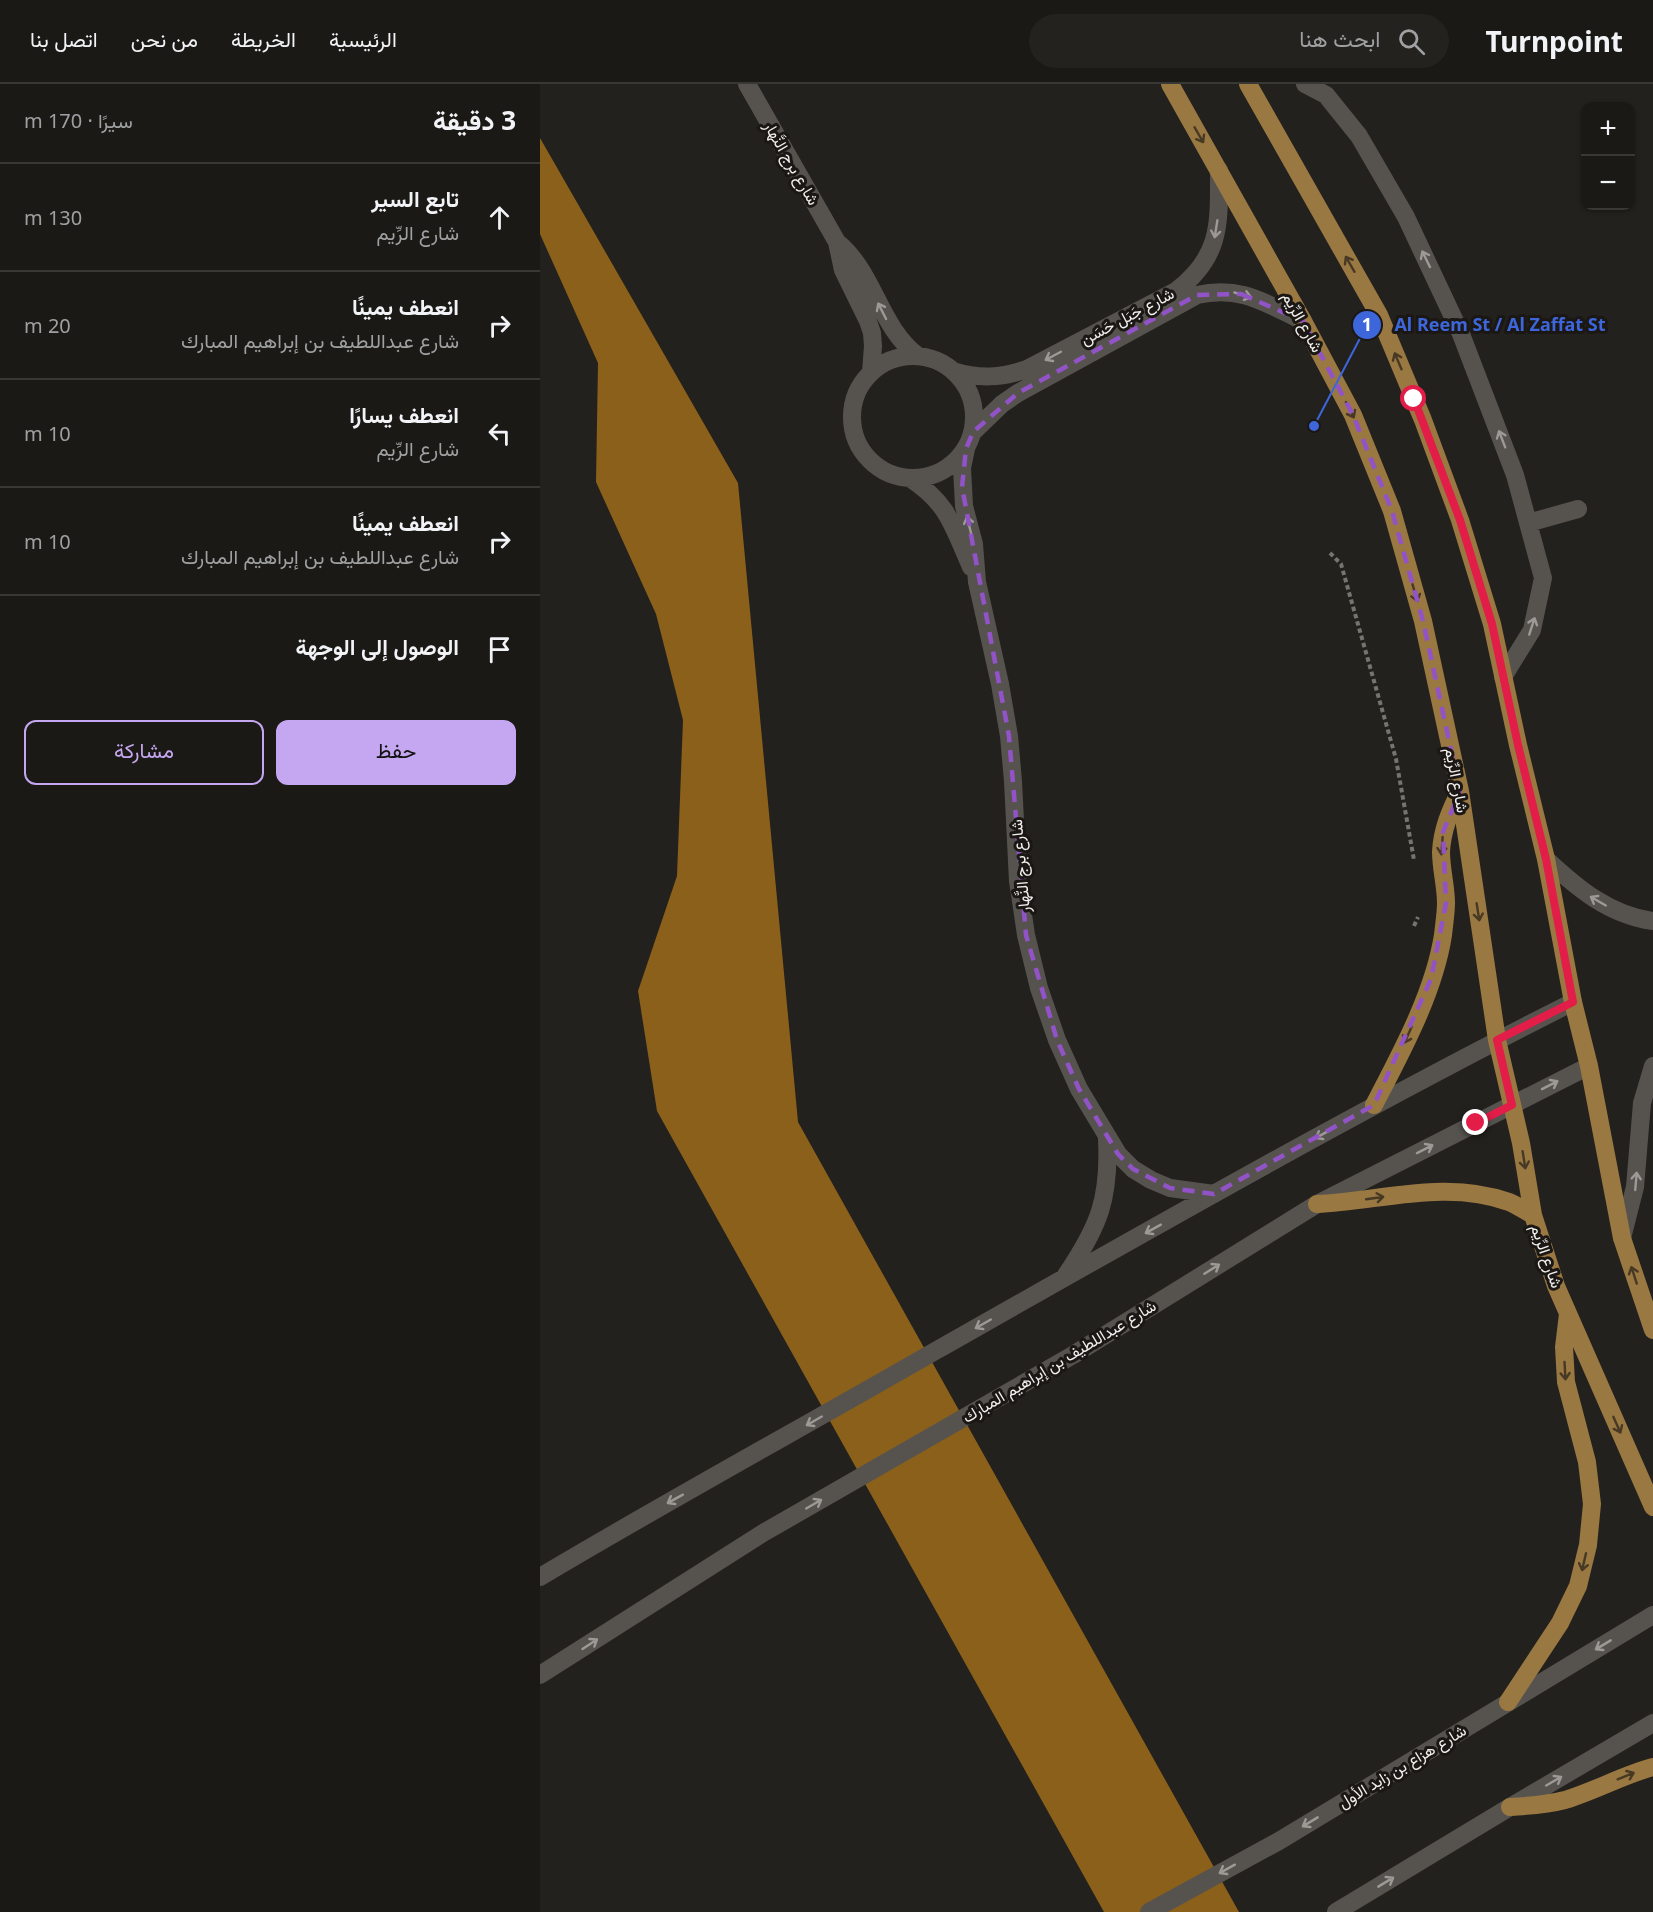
<!DOCTYPE html>
<html lang="ar">
<head>
<meta charset="utf-8">
<style>
	:root { --surface:#1a1916; --page:#23221f; --text:#f1f3f6; --muted:#9fa0a1; --line:#383835; --accent:#c5a7f1 }
	body { margin:0; font-family:"Noto Sans",Vazirmatn,sans-serif; background:var(--page); color:var(--text); direction:rtl }
	.controls { position:absolute; right:18px; top:18px; display:grid; overflow:hidden; border-radius:12px; box-shadow:0 2px 4px #0004 }
	.controls button { width:54px; height:54px; display:grid; place-items:center; padding:0; border:0; border-bottom:2px solid var(--line); background:var(--surface); color:var(--text); font:30px sans-serif }
	.stop { position:absolute; width:18px; height:18px; margin:-14px; border:4px solid #e11d48; border-radius:50%; background:#fff }
	.stop.end { background:#e11d48; border-color:#fff; box-shadow:0 2px 6px #0008 }
	.list { margin:0; padding:0; list-style:none }
	h2 { display:flex; justify-content:space-between; align-items:center; height:78px; margin:0; padding:0 24px; font-size:26px }
	h2 small { font-size:20px; font-weight:400; color:var(--muted) }
	.list li { display:grid; grid-template-columns:39px 1fr auto; gap:18px; align-items:center; box-sizing:border-box; height:108px; padding:0 24px; border-top:2px solid var(--line) }
	.list b { display:block; font-size:22px; white-space:nowrap }
	.list p { margin:0; font-size:20px; white-space:nowrap; color:var(--muted) }
	.list em { font-size:20px; font-style:normal; color:var(--muted) }
	.actions { display:flex; gap:12px; padding:18px 24px }
	.actions a { flex:1; padding:14px 0; border:2px solid var(--accent); border-radius:12px; text-align:center; font-size:21px; color:var(--accent) }
	.actions .main { background:var(--accent); color:#111 }
	.icon { flex:none; width:33px; height:33px; fill:none; stroke:currentColor; stroke-width:2; stroke-linecap:round; stroke-linejoin:round }
	.map { position:relative; flex:none; width:1113px; height:1828px; overflow:hidden; direction:ltr }
	header { display:flex; align-items:center; gap:36px; box-sizing:border-box; height:84px; padding:0 30px; background:var(--surface); border-bottom:2px solid var(--line) }
	header strong { font-size:28px }
	nav { display:flex; gap:33px; margin-inline-start:auto; font-size:21px }
	.search { width:420px; height:54px; background:var(--page); display:flex; align-items:center; gap:15px; box-sizing:border-box; padding:0 21px; border-radius:33px; color:var(--muted); font-size:22px }
	main { display:flex }
	aside { flex:1; background:var(--surface) }
	.map>svg:first-child { display:block }
</style>
</head>
<body>
<header>
<strong>Turnpoint</strong>
<div class="search"><svg class="icon" aria-label="search" viewBox="0 0 24 24"><circle cx="10" cy="10" r="6"/><path d="M15 15l6 6"/></svg>ابحث هنا</div>
<nav><a>الرئيسية</a><a>الخريطة</a><a>من نحن</a><a>اتصل بنا</a></nav>
</header>
<main>
<div class="map">
<svg width="1113" height="1828" viewBox="0 0 1113 1828">
	<rect width="100%" height="100%" fill="#23211d"/>
	<path fill="#8b601a" d="M0 54 198 399 258 1038 699 1828H564L117 1027 98 907 137 792 143 636 116 530 56 398 58 279 0 150Z"/>
	<g fill="none" stroke-linecap="round" stroke-linejoin="round">
		<path stroke="#767471" stroke-width="4" stroke-dasharray="4.5 3" stroke-linecap="butt" d="M790 469 801 480 856 675 874 776
			M874 842 878 833"/>
		<path stroke="#56534f" stroke-width="18" d="M207 0 297 158C335 189 339 243 378 272
			M765 0 786 11 819 52 866 133 921 250 975 391 1003 494 992 546 963 593
			M297 158 303 186 328 237 332 249 333 262 331 288
			M312 333a61 61 0 1 1 122 0a61 61 0 1 1-122 0Z
			M413 287C439 295 461 294 487 285L636 207C682 172 679 139 679 86
			M433 348 462 320 478 309 657 211C700 201 725 219 763 237
			M426 365 422 384 424 422 434 460 437 498 460 600 469 652 473 697 478 797 486 851 499 904 517 956 539 1005 578 1070 593 1085 611 1096 630 1104 674 1110
			M371 395C409 420 413 443 431 483
			M988 439 1038 425
			M1006 775C1037 804 1069 831 1113 837
			M1082 1154 1095 1103 1102 1019 1113 982
			M526 1191C559 1142 570 1115 567 1055
			M0 1493C131 1415 265 1342 397 1266 607 1147 817 1027 1033 918
			M0 1591 223 1449 533 1271 777 1120 1049 982
			M609 1828 739 1757 1113 1531
			M796 1828 970 1723 1113 1639"/>
		<path stroke="#9a7842" stroke-width="18" d="M630 0 763 237 813 331 852 427 883 537 920 707 957 956 981 1059 993 1131 1016 1202 1113 1423
			M708 0 839 231 883 336 920 436 952 540 978 661 1006 775 1033 918 1049 982 1082 1154 1113 1246
			M834 1021C861 969 894 909 903 851 904 841 906 829 906 819 906 802 901 785 901 768 902 746 910 727 920 707
			M777 1120C840 1117 907 1095 969 1118 977 1121 985 1127 993 1131
			M968 1618 1020 1539 1038 1502 1048 1461 1052 1420 1047 1378 1026 1298 1024 1263 1028 1230
			M970 1723C989 1722 1006 1721 1025 1716 1055 1707 1083 1691 1113 1683"/>
	</g>
	<defs><path id="oneway-shaft" d="M-6 0H5M1.5-3L5.5 0L1.5 3" fill="none" stroke-width="1.6" stroke-linecap="round" stroke-linejoin="round" transform="scale(1.5)"/></defs>
	<g stroke="#473924">
		<use href="#oneway-shaft" transform="translate(659 51) rotate(60)"/>
		<use href="#oneway-shaft" transform="translate(810 180) rotate(-120)"/>
		<use href="#oneway-shaft" transform="translate(858 277) rotate(-113)"/>
		<use href="#oneway-shaft" transform="translate(810 326) rotate(63)"/>
		<use href="#oneway-shaft" transform="translate(875 509) rotate(74)"/>
		<use href="#oneway-shaft" transform="translate(902 762) rotate(94)"/>
		<use href="#oneway-shaft" transform="translate(938 828) rotate(81)"/>
		<use href="#oneway-shaft" transform="translate(868 951) rotate(114)"/>
		<use href="#oneway-shaft" transform="translate(984 1076) rotate(81)"/>
		<use href="#oneway-shaft" transform="translate(835 1114) rotate(-8)"/>
		<use href="#oneway-shaft" transform="translate(1094 1191) rotate(-108)"/>
		<use href="#oneway-shaft" transform="translate(1025 1287) rotate(87)"/>
		<use href="#oneway-shaft" transform="translate(1077 1341) rotate(66)"/>
		<use href="#oneway-shaft" transform="translate(1044 1478) rotate(103)"/>
		<use href="#oneway-shaft" transform="translate(1086 1692) rotate(-22)"/>
	</g>
	<g stroke="#9c9996">
		<use href="#oneway-shaft" transform="translate(676 145) rotate(99)"/>
		<use href="#oneway-shaft" transform="translate(886 175) rotate(-116)"/>
		<use href="#oneway-shaft" transform="translate(703 211) rotate(16)"/>
		<use href="#oneway-shaft" transform="translate(342 227) rotate(-117)"/>
		<use href="#oneway-shaft" transform="translate(513 272) rotate(152)"/>
		<use href="#oneway-shaft" transform="translate(962 355) rotate(-111)"/>
		<use href="#oneway-shaft" transform="translate(429 441) rotate(-104)"/>
		<use href="#oneway-shaft" transform="translate(992 542) rotate(-72)"/>
		<use href="#oneway-shaft" transform="translate(1058 817) rotate(-150)"/>
		<use href="#oneway-shaft" transform="translate(1010 1001) rotate(-27)"/>
		<use href="#oneway-shaft" transform="translate(783 1050) rotate(151)"/>
		<use href="#oneway-shaft" transform="translate(885 1065) rotate(-27)"/>
		<use href="#oneway-shaft" transform="translate(1096 1097) rotate(-85)"/>
		<use href="#oneway-shaft" transform="translate(613 1145) rotate(151)"/>
		<use href="#oneway-shaft" transform="translate(672 1185) rotate(-32)"/>
		<use href="#oneway-shaft" transform="translate(443 1240) rotate(150)"/>
		<use href="#oneway-shaft" transform="translate(274 1337) rotate(150)"/>
		<use href="#oneway-shaft" transform="translate(135 1415) rotate(151)"/>
		<use href="#oneway-shaft" transform="translate(274 1420) rotate(-30)"/>
		<use href="#oneway-shaft" transform="translate(50 1560) rotate(-33)"/>
		<use href="#oneway-shaft" transform="translate(1063 1561) rotate(149)"/>
		<use href="#oneway-shaft" transform="translate(1014 1697) rotate(-30)"/>
		<use href="#oneway-shaft" transform="translate(770 1738) rotate(149)"/>
		<use href="#oneway-shaft" transform="translate(687 1785) rotate(151)"/>
		<use href="#oneway-shaft" transform="translate(846 1798) rotate(-31)"/>
	</g>
	<g fill="none" stroke-linecap="round" stroke-linejoin="round">
		<path stroke="#e11d48" stroke-width="8" d="M874 315 920 436 952 540 978 661 1006 775 1033 918 957 956 972 1021 936 1039"/>
	</g>
	<path fill="none" stroke="#9353c8" stroke-width="4.5" stroke-dasharray="12 8" stroke-linejoin="round" d="M701 210 763 237 813 331 852 427 883 537 920 707 903 748 906 819 891 895 834 1021 674 1110 630 1104 593 1085 578 1070 539 1005 517 956 486 851 469 652 422 403 426 365 433 348 478 309 657 211Z"/>
	<g text-anchor="middle" dominant-baseline="central" stroke-width="6" stroke-linejoin="round" paint-order="stroke">
		<g font-size="16" fill="#f1efed" stroke="#1a1714">
			<text transform="translate(252 79) rotate(60)">شارع برج النَّهار</text>
			<text transform="translate(587 232) rotate(-28)">شارع جَبَل حَسَن</text>
			<text transform="translate(763 238) rotate(61)">شارع الرِّيم</text>
			<text transform="translate(917 696) rotate(79)">شارع الرِّيم</text>
			<text transform="translate(480 782) rotate(-95)">شارع برج النَّهار</text>
			<text transform="translate(1007 1172) rotate(71)">شارع الرِّيم</text>
			<text transform="translate(519 1277) rotate(-31)">شارع عبداللطيف بن إبراهيم المبارك</text>
			<text transform="translate(862 1682) rotate(-31)">شارع هزاع بن زايد الأول</text>
		</g>
	</g>
	<path fill="none" stroke="#3d66db" stroke-width="2" d="M774 342L827 241"/>
	<g fill="#3d66db" stroke="#1a1714" stroke-width="2">
		<circle cx="774" cy="342" r="6"/>
		<circle cx="827" cy="241" r="15"/>
	</g>
	<g font-size="18" text-anchor="middle" font-weight="bold" fill="#fff">
		<text x="827" y="247">1</text>
	</g>
	<g font-size="18" text-anchor="middle" font-weight="bold" fill="#3d66db" stroke="#1a1714" stroke-width="6" stroke-linejoin="round" paint-order="stroke">
		<text x="960" y="247">Al Reem St / Al Zaffat St</text>
	</g>
</svg>
<div class="controls">
<button>+</button>
<button>−</button>
</div>
<div class="stop" style="left:874px;top:315px"></div>
<div class="stop end" style="left:936px;top:1039px"></div>
</div>
<aside>
<h2>3 دقيقة<small>سيرًا · 170 m</small></h2>
<ul class="list">
<li><svg class="icon" aria-label="ahead" viewBox="0 0 24 24"><path d="M12 20V5M6 11l6-6 6 6"/></svg><div><b>تابع السير</b><p>شارع الرِّيم</p></div><em>130 m</em></li>
<li><svg class="icon" aria-label="right" viewBox="0 0 24 24"><path d="M7 20v-9h11M14 6l5 5-5 5"/></svg><div><b>انعطف يمينًا</b><p>شارع عبداللطيف بن إبراهيم المبارك</p></div><em>20 m</em></li>
<li><svg class="icon" aria-label="left" viewBox="0 0 24 24"><path d="M17 20v-9H6M10 6l-5 5 5 5"/></svg><div><b>انعطف يسارًا</b><p>شارع الرِّيم</p></div><em>10 m</em></li>
<li><svg class="icon" aria-label="right" viewBox="0 0 24 24"><path d="M7 20v-9h11M14 6l5 5-5 5"/></svg><div><b>انعطف يمينًا</b><p>شارع عبداللطيف بن إبراهيم المبارك</p></div><em>10 m</em></li>
<li><svg class="icon" aria-label="arrive" viewBox="0 0 24 24"><path d="M6 21V4h12l-3 4 3 4H6"/></svg><div><b>الوصول إلى الوجهة</b></div></li>
</ul>
<div class="actions"><a class="main">حفظ</a><a>مشاركة</a></div>
</aside>
</main>
</body>
</html>
